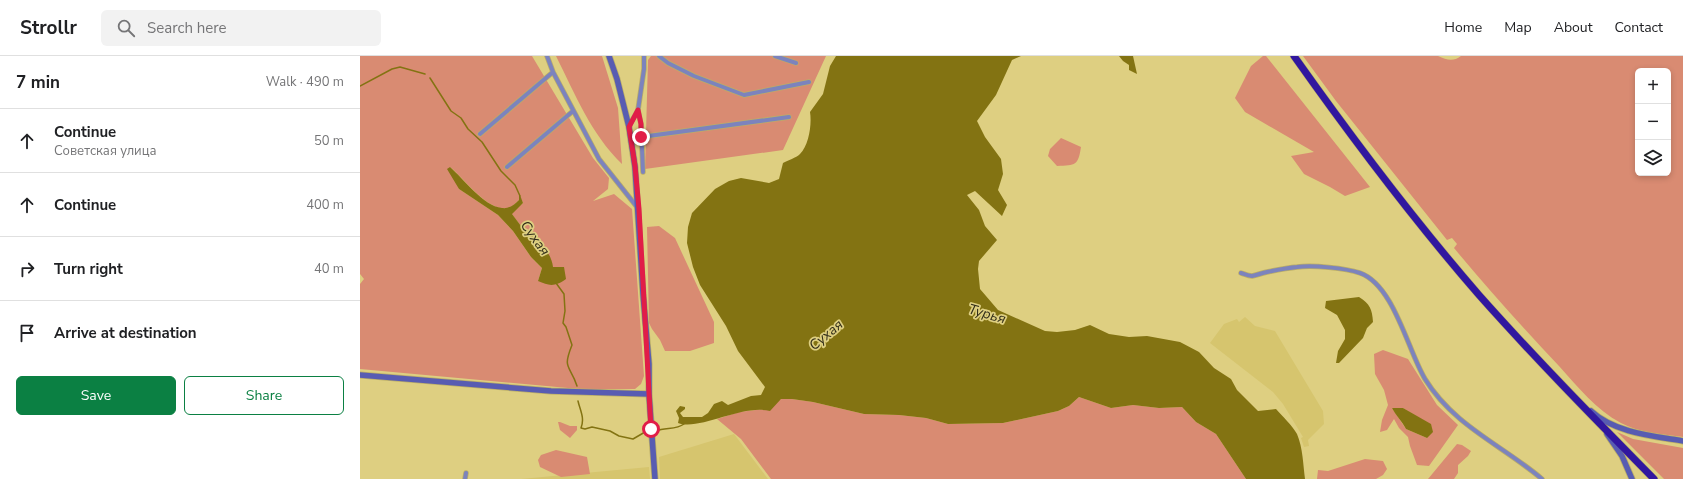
<!DOCTYPE html>
<html lang="en">
<head>
<meta charset="utf-8">
<style>
	:root { --surface:#fff; --page:#f2f2f2; --text:#202124; --muted:#757577; --line:#e0e0e0; --accent:#0b8043 }
	body { margin:0; font-family:"Nunito Sans",sans-serif; background:var(--page); color:var(--text) }
	.controls { position:absolute; right:12px; top:12px; display:grid; overflow:hidden; border-radius:6px; box-shadow:0 2px 6px #0003 }
	.controls button { width:36px; height:36px; display:grid; place-items:center; padding:0; border:0; border-bottom:1px solid var(--line); background:var(--surface); color:var(--text); font:20px sans-serif }
	.stop { position:absolute; width:12px; height:12px; margin:-9px; border:3px solid #e11d48; border-radius:50%; background:#fff }
	.stop.end { background:#e11d48; border-color:#fff; box-shadow:0 1px 4px #0008 }
	.list { margin:0; padding:0; list-style:none }
	h2 { display:flex; justify-content:space-between; align-items:center; height:52px; margin:0; padding:0 16px; font-size:17px }
	h2 small { font-size:13px; font-weight:400; color:var(--muted) }
	.list li { display:grid; grid-template-columns:26px 1fr auto; gap:12px; align-items:center; box-sizing:border-box; height:64px; padding:0 16px; border-top:1px solid var(--line) }
	.list b { display:block; font-size:15px; white-space:nowrap }
	.list p { margin:0; font-size:13px; white-space:nowrap; color:var(--muted) }
	.list em { font-size:13px; font-style:normal; color:var(--muted) }
	.actions { display:flex; gap:8px; padding:12px 16px }
	.actions a { flex:1; padding:9px 0; border:1px solid var(--accent); border-radius:6px; text-align:center; font-size:14px; color:var(--accent) }
	.actions .main { background:var(--accent); color:#fff }
	.icon { flex:none; width:22px; height:22px; fill:none; stroke:currentColor; stroke-width:2; stroke-linecap:round; stroke-linejoin:round }
	.map { position:relative; flex:none; width:1323px; height:423px; overflow:hidden }
	header { display:flex; align-items:center; gap:24px; box-sizing:border-box; height:56px; padding:0 20px; background:var(--surface); border-bottom:1px solid var(--line) }
	header strong { font-size:19px }
	nav { display:flex; gap:22px; margin-inline-start:auto; font-size:14px }
	.search { width:280px; height:36px; background:var(--page); display:flex; align-items:center; gap:10px; box-sizing:border-box; padding:0 14px; border-radius:6px; color:var(--muted); font-size:15px }
	main { display:flex }
	aside { flex:1; background:var(--surface) }
	.map>svg:first-child { display:block }
</style>
</head>
<body>
<header>
<strong>Strollr</strong>
<div class="search"><svg class="icon" aria-label="search" viewBox="0 0 24 24"><circle cx="10" cy="10" r="6"/><path d="M15 15l6 6"/></svg>Search here</div>
<nav><a>Home</a><a>Map</a><a>About</a><a>Contact</a></nav>
</header>
<main>
<aside>
<h2>7 min<small>Walk · 490 m</small></h2>
<ul class="list">
<li><svg class="icon" aria-label="ahead" viewBox="0 0 24 24"><path d="M12 20V5M6 11l6-6 6 6"/></svg><div><b>Continue</b><p>Советская улица</p></div><em>50 m</em></li>
<li><svg class="icon" aria-label="ahead" viewBox="0 0 24 24"><path d="M12 20V5M6 11l6-6 6 6"/></svg><div><b>Continue</b></div><em>400 m</em></li>
<li><svg class="icon" aria-label="right" viewBox="0 0 24 24"><path d="M7 20v-9h11M14 6l5 5-5 5"/></svg><div><b>Turn right</b></div><em>40 m</em></li>
<li><svg class="icon" aria-label="arrive" viewBox="0 0 24 24"><path d="M6 21V4h12l-3 4 3 4H6"/></svg><div><b>Arrive at destination</b></div></li>
</ul>
<div class="actions"><a class="main">Save</a><a>Share</a></div>
</aside>
<div class="map">
<svg width="1323" height="423" viewBox="0 0 1323 423">
	<rect width="100%" height="100%" fill="#decf81"/>
	<path fill="#d6c56e" d="M885 261 895 270 915 275 963 355 964 368 948 384 949 390 944 391 941 382 943 381 923 348 913 336 850 287 864 268 877 263 879 266Z
		M374 378 408 423H300L299 401Z
		M289 411 290 423H161Z"/>
	<path fill="#d98b72" fill-rule="evenodd" d="M0 0H172L233 102 249 122 248 133 233 145 254 138 272 153 284 320 281 328 275 333H219L0 313V228L4 223 0 218ZM90 111C104 122 131 161 152 151 154 149 157 146 159 144V139L163 147 151 157 161 170 173 179 187 195 192 211 178 225 182 212 171 201 153 175 138 159 99 133Z
		M196 0H242L258 52 262 108C231 78 215 38 196 0Z
		M291 0H466L423 94 285 113 288 4Z
		M903 0H906L1010 131 985 140 970 131 944 118 931 100 954 96 885 56 875 42 891 10Z
		M943 0H1078C1087 4 1093 6 1101 0H1323V381C1303 378 1279 377 1261 367 1236 354 1218 331 1199 310 1163 272 1128 233 1094 192L1097 188 1092 182 1087 184 976 45ZM1278 15H1308V117H1278Z
		M701 82 721 91C718 110 716 109 697 110L688 100 690 93Z
		M299 170 315 182 354 266V287L330 295H305L300 284 292 273 289 267 287 171Z
		M1023 294 1048 303 1077 349 1098 369 1069 410 1057 409 1050 390 1048 381 1039 372 1034 363 1027 374 1020 376 1022 364 1028 349 1024 334 1015 318 1014 298ZM1032 352H1043L1052 358 1067 382 1046 373Z
		M719 341 751 352 773 349 799 352 822 351 836 366 856 378 886 423H411L381 383 357 363 379 356 404 353 421 343H432L453 346 504 358 539 359 566 362 588 368 643 367 698 355 709 350Z
		M198 366H200L210 370H217V374L210 382 200 374Z
		M1257 376 1273 383 1323 392V423H1304Z
		M1097 388 1102 389 1111 395 1108 400 1098 409V417L1094 423H1068Z
		M196 394 227 401 230 418 201 421 180 411 178 404 181 399Z
		M1005 403 1023 405 1027 413 1023 419 1016 423H957L958 414 968 415Z"/>
	<path fill="#837312" d="M476 0H661L652 4 636 39 617 65 625 81 641 103 643 118 638 134 647 149 642 160 615 135 607 139 619 154 625 170 637 184 619 205 618 213 620 233 638 254 685 275 697 276 715 274 730 269 749 278 769 281 787 280 820 286 839 296 854 312 871 323 877 334 898 355 916 353C923 361 932 369 937 378 943 392 943 409 945 423H886L856 378 836 366 822 351 799 352 773 349 751 352 719 341 709 350 698 355 643 367 588 368 566 362 539 359 504 358 453 346 432 343H421L410 355C382 348 340 375 318 367L319 362 316 355 320 350 325 351V353L320 357 323 361H342L348 357 354 348 362 345 368 349 391 340 401 339 405 331 378 295 366 270 340 229 333 211 327 187 328 171 332 157 355 133 369 125 381 122 409 127 419 123 423 107C428 104 436 102 440 98 449 89 452 68 450 56L463 38 470 10Z
		M759 0H773L777 18 769 14V9L763 5Z
		M90 111C104 123 123 150 142 152 149 153 154 149 159 144V139H160L163 147 152 158C155 162 158 166 161 170 174 182 191 193 193 211H204L206 223C195 231 189 230 178 225L182 212 171 201 153 175 138 159 99 133 87 113Z
		M999 241C1010 248 1012 253 1013 266L1007 272 1003 282 979 307H976L978 295 985 283V274L977 259 965 252 966 245Z
		M1032 352H1043L1071 368 1073 376 1067 382 1046 373C1042 365 1036 360 1032 352Z"/>
	<g fill="none" stroke-linecap="round" stroke-linejoin="round">
		<path stroke="#837312" stroke-width="1.5" d="M70 22 91 55 101 62 108 73 122 86 141 115 155 129 160 140
			M0 30 32 13 40 11 65 18
			M196 227 204 238 205 255 203 267 206 271 212 289C202 314 210 308 217 330
			M218 345C220 354 225 362 221 372L225 373 232 371 250 375 259 380 273 383 285 376
			M296 375C305 371 316 374 324 368"/>
		<defs>
			<path id="street" d="M187 0 193 16 239 103 277 151
				M299 0 308 7 334 20 384 39 449 26
				M415 0 436 7
				M278 54 281 68 283 116
				M269 70 278 54 284 13V0
				M120 78 193 16
				M281 81 429 61
				M147 111 213 55
				M881 217C884 218 889 220 892 220 897 219 902 217 907 216 917 214 927 212 937 211 953 209 985 212 1000 217 1034 229 1048 295 1065 323 1094 370 1142 389 1182 423
				M105 423 106 417"/>
			<path id="secondary" d="M249 0 257 23 269 71 275 111 283 238 289 308V338L295 423
				M0 319 191 335 289 338
				M1231 355C1255 377 1293 380 1323 385
				M1247 378 1262 400 1272 423"/>
			<path id="highway" d="M934 0C992 82 1053 163 1119 239 1175 302 1235 363 1294 423"/>
		</defs>
		<use href="#street" stroke="#baad68" stroke-width="5.5"/>
		<use href="#secondary" stroke="#baad68" stroke-width="7"/>
		<use href="#highway" stroke="#baad68" stroke-width="8"/>
		<use href="#street" stroke="#7c83bd" stroke-width="4"/>
		<use href="#secondary" stroke="#585cb2" stroke-width="5.5"/>
		<use href="#highway" stroke="#31179f" stroke-width="7"/>
	</g>
	<g fill="none" stroke-linecap="round" stroke-linejoin="round">
		<path stroke="#e11d48" stroke-width="5" d="M281 81V68L278 54 269 71 275 110 279 153 291 373"/>
	</g>
	<g text-anchor="middle" dominant-baseline="central" stroke-width="3.5" stroke-linejoin="round" paint-order="stroke">
		<g font-size="14" font-style="italic" fill="#302c18" stroke="#decf81">
			<text transform="translate(175 182) rotate(54)">Сухая</text>
			<text transform="translate(627 258) rotate(16)">Турья</text>
			<text transform="translate(466 279) rotate(-40)">Сухая</text>
		</g>
	</g>
</svg>
<div class="controls">
<button>+</button>
<button>−</button>
<button><svg class="icon" aria-label="layers" viewBox="0 0 24 24"><path d="M12 4l9 5-9 5-9-5zM3 14l9 5 9-5"/></svg></button>
</div>
<div class="stop" style="left:291px;top:373px"></div>
<div class="stop end" style="left:281px;top:81px"></div>
</div>
</main>
</body>
</html>
